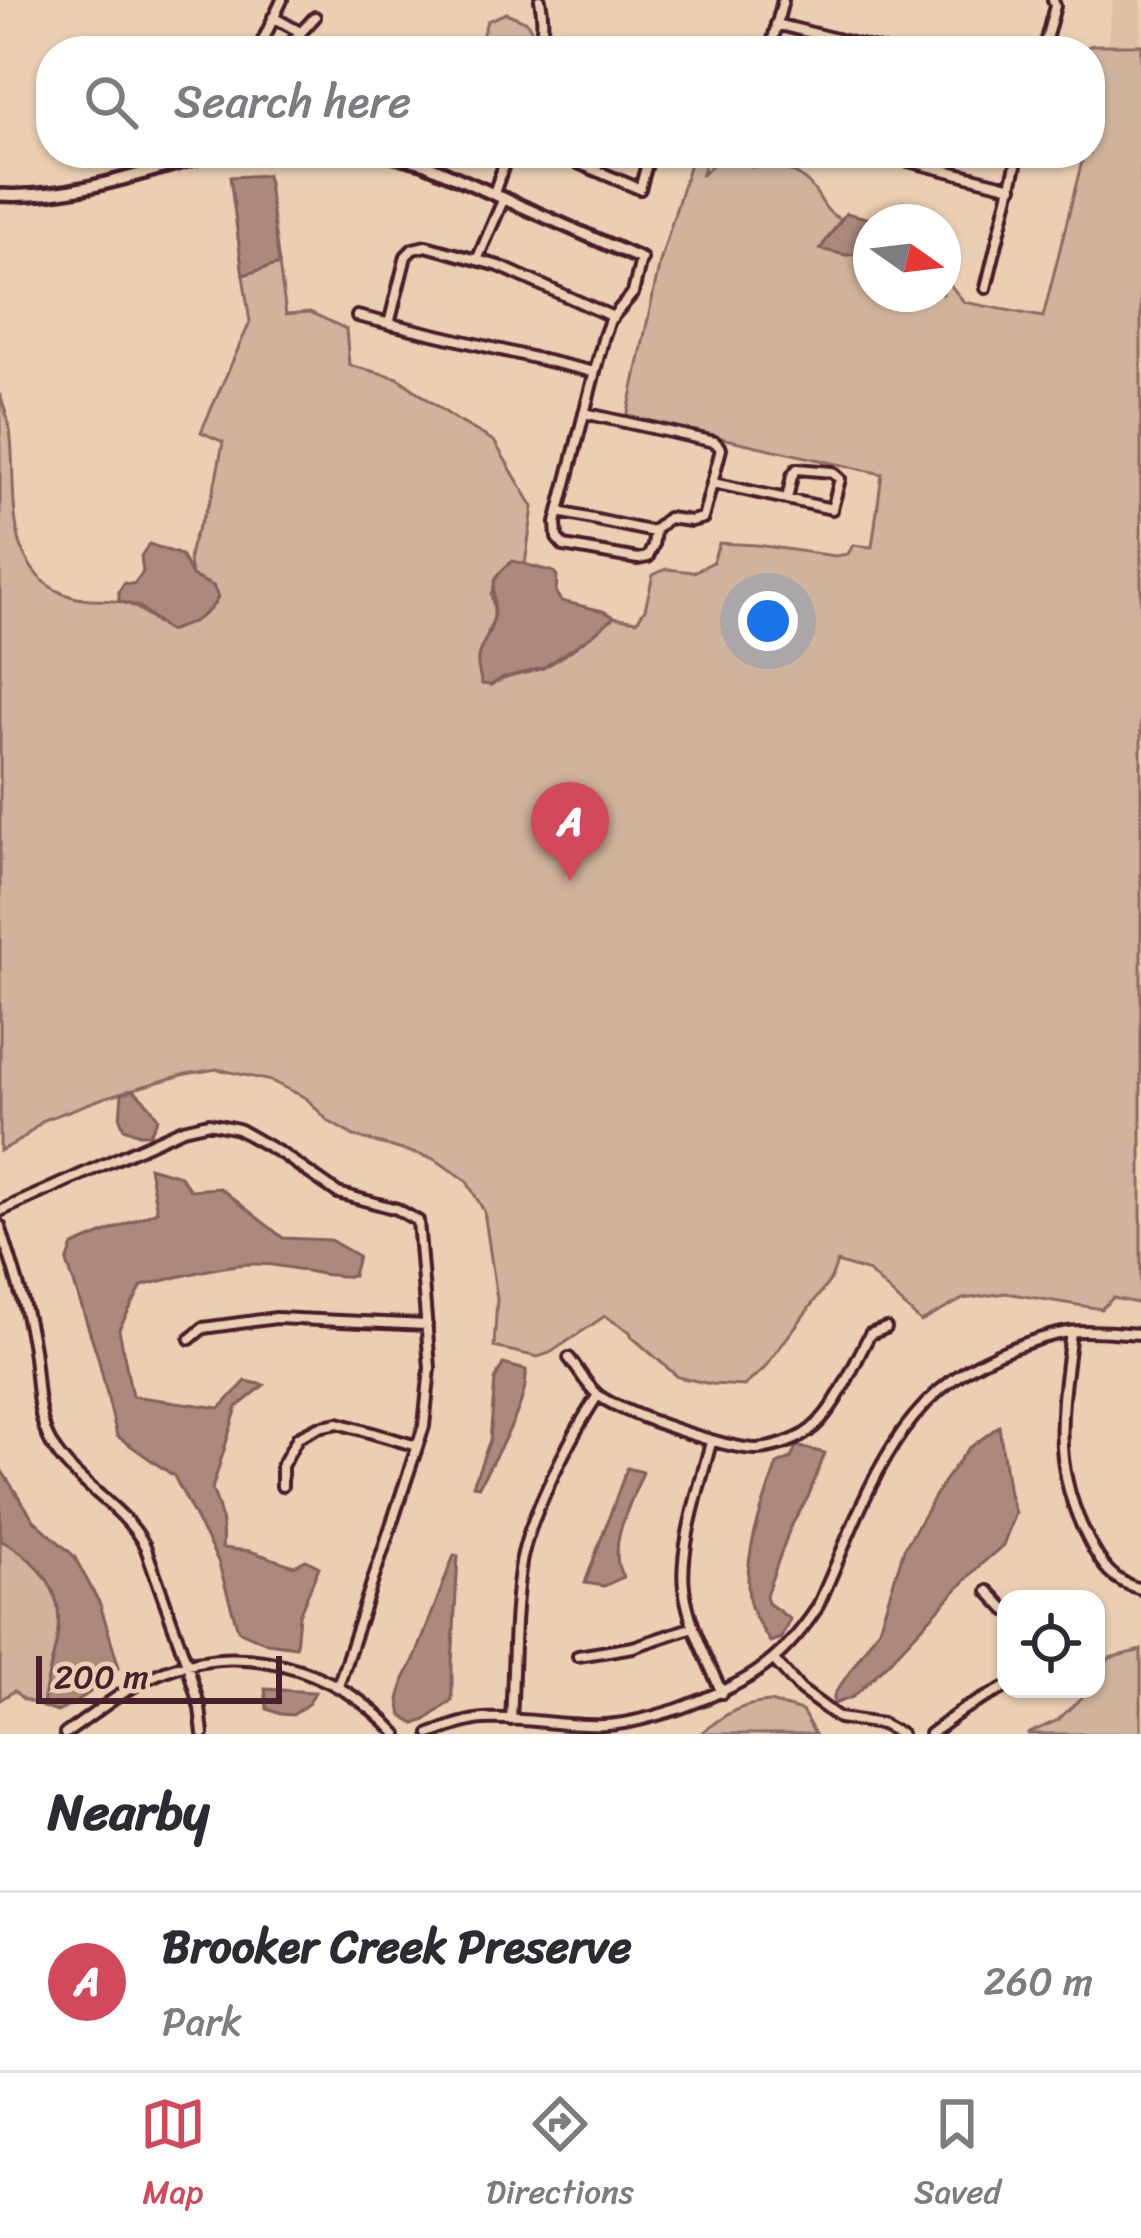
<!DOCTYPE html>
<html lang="en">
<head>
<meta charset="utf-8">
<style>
	:root { --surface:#fff; --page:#f7f7f7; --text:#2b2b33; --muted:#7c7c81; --line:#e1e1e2; --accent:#d1495b }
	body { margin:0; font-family:Sriracha,sans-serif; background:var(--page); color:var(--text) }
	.controls { position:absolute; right:36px; bottom:36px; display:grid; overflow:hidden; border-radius:24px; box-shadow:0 3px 9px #0004 }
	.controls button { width:108px; height:108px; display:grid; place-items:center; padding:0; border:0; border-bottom:3px solid var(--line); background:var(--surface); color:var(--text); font:60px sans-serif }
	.compass { position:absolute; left:853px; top:204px; width:108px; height:108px; border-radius:50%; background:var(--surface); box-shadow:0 3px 9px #0004; rotate:104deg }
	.scale { position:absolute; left:36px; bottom:30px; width:246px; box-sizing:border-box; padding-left:12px; border:6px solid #4a1f2b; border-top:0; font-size:33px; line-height:42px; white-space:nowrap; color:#4a1f2b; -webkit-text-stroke:9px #ebcfb2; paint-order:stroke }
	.you { position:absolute; left:768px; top:621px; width:42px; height:42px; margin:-30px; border:9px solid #fff; border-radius:50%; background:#1a73e8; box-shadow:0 0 0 18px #1a73e833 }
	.badge { display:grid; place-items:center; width:78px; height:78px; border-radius:50%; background:var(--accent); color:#fff; font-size:39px; font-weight:700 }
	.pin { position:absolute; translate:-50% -99px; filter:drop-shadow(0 3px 6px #0008) }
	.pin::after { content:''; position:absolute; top:63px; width:42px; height:36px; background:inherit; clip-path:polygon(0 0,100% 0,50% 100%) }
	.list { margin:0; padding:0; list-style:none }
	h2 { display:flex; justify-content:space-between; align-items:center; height:156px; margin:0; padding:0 48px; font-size:51px }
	h2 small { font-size:39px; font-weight:400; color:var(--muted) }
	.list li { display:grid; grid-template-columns:78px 1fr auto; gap:36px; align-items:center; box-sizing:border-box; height:180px; padding:0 48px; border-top:3px solid var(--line) }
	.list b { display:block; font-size:45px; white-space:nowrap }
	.list p { margin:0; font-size:39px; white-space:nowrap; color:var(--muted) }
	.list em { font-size:39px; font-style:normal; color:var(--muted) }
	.icon { flex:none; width:66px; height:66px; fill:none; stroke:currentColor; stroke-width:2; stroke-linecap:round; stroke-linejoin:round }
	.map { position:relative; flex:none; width:1141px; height:1734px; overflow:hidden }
	.search { position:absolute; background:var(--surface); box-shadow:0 3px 9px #0004; left:36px; right:36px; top:36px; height:132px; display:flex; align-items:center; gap:30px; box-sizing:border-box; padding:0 42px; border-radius:48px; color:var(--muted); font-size:45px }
	.sheet { height:336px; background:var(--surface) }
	nav { display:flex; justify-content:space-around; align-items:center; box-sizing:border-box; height:168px; border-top:3px solid var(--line); background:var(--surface); font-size:33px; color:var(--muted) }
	nav a { display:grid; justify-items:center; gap:6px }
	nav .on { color:var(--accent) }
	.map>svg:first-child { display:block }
</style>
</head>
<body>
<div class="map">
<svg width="1141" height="1734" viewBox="0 0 1141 1734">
	<rect width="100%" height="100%" fill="#ebcfb2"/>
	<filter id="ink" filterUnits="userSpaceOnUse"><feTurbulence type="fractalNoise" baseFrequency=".00833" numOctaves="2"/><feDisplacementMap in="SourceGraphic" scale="24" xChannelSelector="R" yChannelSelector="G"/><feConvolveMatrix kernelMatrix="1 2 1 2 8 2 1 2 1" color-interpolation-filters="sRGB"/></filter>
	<g filter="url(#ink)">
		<path fill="#dec0a7" d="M1113 0H1141V45L1108 44Z"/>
		<path fill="#d0b39c" stroke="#8d6964" stroke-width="3" d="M506 13 527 22 536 39 533 51H482L479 46 487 21Z
			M1092 45H1141V1304L1113 1298 1101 1309 1006 1293 963 1299 921 1322 869 1272 837 1262 831 1279 763 1370 744 1386 711 1384 678 1377 632 1337 630 1332 605 1316 550 1353 538 1357 494 1347 497 1299 484 1211 466 1180 434 1159 354 1136 328 1121 306 1098 271 1081 217 1069 186 1074 106 1097 44 1120 22 1139 0 1151V394C3 405 8 418 10 430 18 486 0 567 64 594 103 609 120 587 157 624L213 586 192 576C181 547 206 519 213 492 217 476 220 459 223 442L201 432 250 322 243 275 279 264 286 314 310 312 346 329 349 365 398 378 455 419 494 441 533 507 525 565 513 562 491 593 495 615 488 632 491 685C507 675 523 675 539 669 567 659 590 633 614 617L637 621 645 609 653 575 666 569 694 572 713 562 719 543 757 545 835 556 848 554 853 545 872 547 882 474 627 417 660 262 693 153H709L701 176 721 156 720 153H740L752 167C770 161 794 169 808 183 822 196 822 212 841 219L821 249 846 255 871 253V294H943V276L964 302 1043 317 1084 153H1090V51H1079Z
			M0 1540C15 1547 28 1557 39 1569 78 1613 48 1656 43 1707L23 1699 14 1691 0 1700Z
			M1141 1650V1734H1027L1058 1720 1090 1689H1096V1683L1109 1658Z
			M770 1702 802 1711 815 1734H700C724 1715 739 1704 770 1702Z"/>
		<path fill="#ab897d" stroke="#845f5c" stroke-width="3" d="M267 175 279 264 243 275 230 177Z
			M846 213 883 222H871V253L846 255 820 249Z
			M149 544 181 555 192 576 213 586 218 597C208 617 189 625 168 631L140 607 119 601V591L124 583 134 584 143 572 141 556Z
			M513 561 554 572 557 576 556 593 561 601 603 611 614 617 594 634 543 668 502 678 491 685 482 684C471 647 484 652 493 621 499 594 481 584 513 561Z
			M134 1090 150 1106 158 1118 150 1134H139L124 1128 120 1118 122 1093Z
			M149 1167 180 1176 190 1190 220 1188 283 1238 330 1240 358 1256 353 1276C321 1278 290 1264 257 1264 226 1263 174 1278 142 1286L119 1329 132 1396 220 1408 246 1381 264 1385 237 1407 212 1489C221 1511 224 1525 222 1548L250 1551 294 1566 306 1560 319 1567 299 1615 296 1647 267 1643 238 1630 218 1561 174 1476 117 1436 98 1357 67 1262 73 1246 157 1211Z
			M503 1364 526 1370C529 1404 495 1455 479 1486L473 1485 490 1440 495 1380Z
			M999 1426 1009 1494 1015 1513 1003 1545 977 1568 888 1663 853 1697 834 1704V1695L879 1628 904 1549 944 1481 968 1449Z
			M796 1446 825 1453 808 1497 790 1528 766 1595 768 1603 790 1619 781 1638 770 1642C762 1629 751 1613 749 1598 743 1555 763 1504 777 1464L791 1458Z
			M0 1468 34 1520 74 1556 100 1604 119 1667C99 1685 81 1702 57 1712L43 1707C48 1656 78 1613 39 1569 28 1557 15 1547 0 1540Z
			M627 1468 643 1472C632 1501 605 1547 623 1577L604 1586 585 1583Z
			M454 1555 458 1556 452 1666V1700L426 1720 415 1724 402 1716 399 1700 404 1679 416 1656Z
			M265 1689 315 1692 309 1703 293 1715 280 1714 267 1709Z"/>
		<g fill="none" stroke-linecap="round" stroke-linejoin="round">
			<defs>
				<path id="minor" d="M273 17 300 32
					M776 24 884 51
					M542 36 597 51
					M258 51 282 0
					M288 51 292 42 315 17
					M538 51C543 34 544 18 540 0
					M770 51 783 0
					M1043 51 1055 6 1053 0
					M554 153 640 189 650 153
					M876 153 1012 187
					M494 193 508 153
					M641 259 633 293 610 320 604 336 556 523 557 538 564 546 638 559 648 557 653 546 655 530
					M477 260 504 198
					M986 288 1019 153
					M357 316 594 372
					M389 324 406 256 413 249 426 246 499 266 613 317
					M713 483 832 509 840 479 832 472 797 469 792 476 787 499
					M559 512 649 531 655 530 668 518 691 521 703 518 721 449 715 442 584 413
					M0 1211 183 1129 209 1123 238 1129 282 1154 338 1193 397 1209 418 1221 430 1368 424 1426 338 1686
					M0 1226C12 1264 25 1303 32 1343 38 1375 35 1414 51 1443 75 1485 122 1503 145 1546L187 1664 200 1708 203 1734
					M1071 1332C1061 1412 1050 1466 1089 1541 1102 1566 1113 1582 1141 1589
					M190 1339 203 1328 276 1318 427 1325
					M569 1358C578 1369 587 1386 598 1395 621 1413 729 1450 758 1449 772 1448 791 1442 803 1435 834 1417 853 1365 870 1334L886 1328
					M711 1442C701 1483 679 1547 684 1588 689 1625 707 1659 722 1693
					M282 1486V1466L298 1437 318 1427 338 1423 417 1446
					M988 1591 1006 1610
					M578 1656 633 1647 693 1627
					M774 1660 801 1690 839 1718 882 1724 901 1734
					M511 1720C514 1668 513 1614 521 1563 528 1519 573 1432 598 1395
					M65 1734C93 1715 120 1692 151 1677 235 1636 337 1667 397 1734
					M430 1734C447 1728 466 1720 484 1719 524 1717 565 1727 605 1725 629 1724 655 1716 678 1709 743 1685 778 1667 817 1608 866 1502 892 1389 1015 1347 1032 1341 1050 1335 1068 1332 1091 1329 1117 1333 1141 1334
					M930 1734 964 1709 1006 1687"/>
				<path id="tertiary" d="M383 153 423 163 641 259
					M0 195C72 199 145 172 214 153"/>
			</defs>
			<use href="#minor" stroke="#4a1f2b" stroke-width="16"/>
			<use href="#tertiary" stroke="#4a1f2b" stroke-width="18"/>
			<use href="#minor" stroke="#ebcfb2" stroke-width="8"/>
			<use href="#tertiary" stroke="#ebcfb2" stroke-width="9"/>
		</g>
	</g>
</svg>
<div class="controls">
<button><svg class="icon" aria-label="locate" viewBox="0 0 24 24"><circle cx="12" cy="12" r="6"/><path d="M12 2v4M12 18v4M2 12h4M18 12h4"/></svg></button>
</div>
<svg class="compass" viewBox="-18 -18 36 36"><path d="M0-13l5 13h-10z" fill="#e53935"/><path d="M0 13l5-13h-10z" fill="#7c7c81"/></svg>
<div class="scale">200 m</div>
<div class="you"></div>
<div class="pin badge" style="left:570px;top:881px">A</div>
<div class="search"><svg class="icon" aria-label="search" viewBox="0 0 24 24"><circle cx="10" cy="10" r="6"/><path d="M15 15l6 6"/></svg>Search here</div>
</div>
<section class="sheet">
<h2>Nearby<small></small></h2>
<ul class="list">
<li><span class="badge">A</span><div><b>Brooker Creek Preserve</b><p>Park</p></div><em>260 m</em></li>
</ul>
</section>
<nav>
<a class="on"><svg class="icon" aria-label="map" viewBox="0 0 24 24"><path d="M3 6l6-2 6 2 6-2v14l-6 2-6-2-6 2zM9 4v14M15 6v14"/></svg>Map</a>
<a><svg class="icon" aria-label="directions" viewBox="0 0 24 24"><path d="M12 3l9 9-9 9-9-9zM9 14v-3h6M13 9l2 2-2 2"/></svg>Directions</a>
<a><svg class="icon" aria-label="saved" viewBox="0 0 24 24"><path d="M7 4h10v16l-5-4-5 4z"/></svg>Saved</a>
</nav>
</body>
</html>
